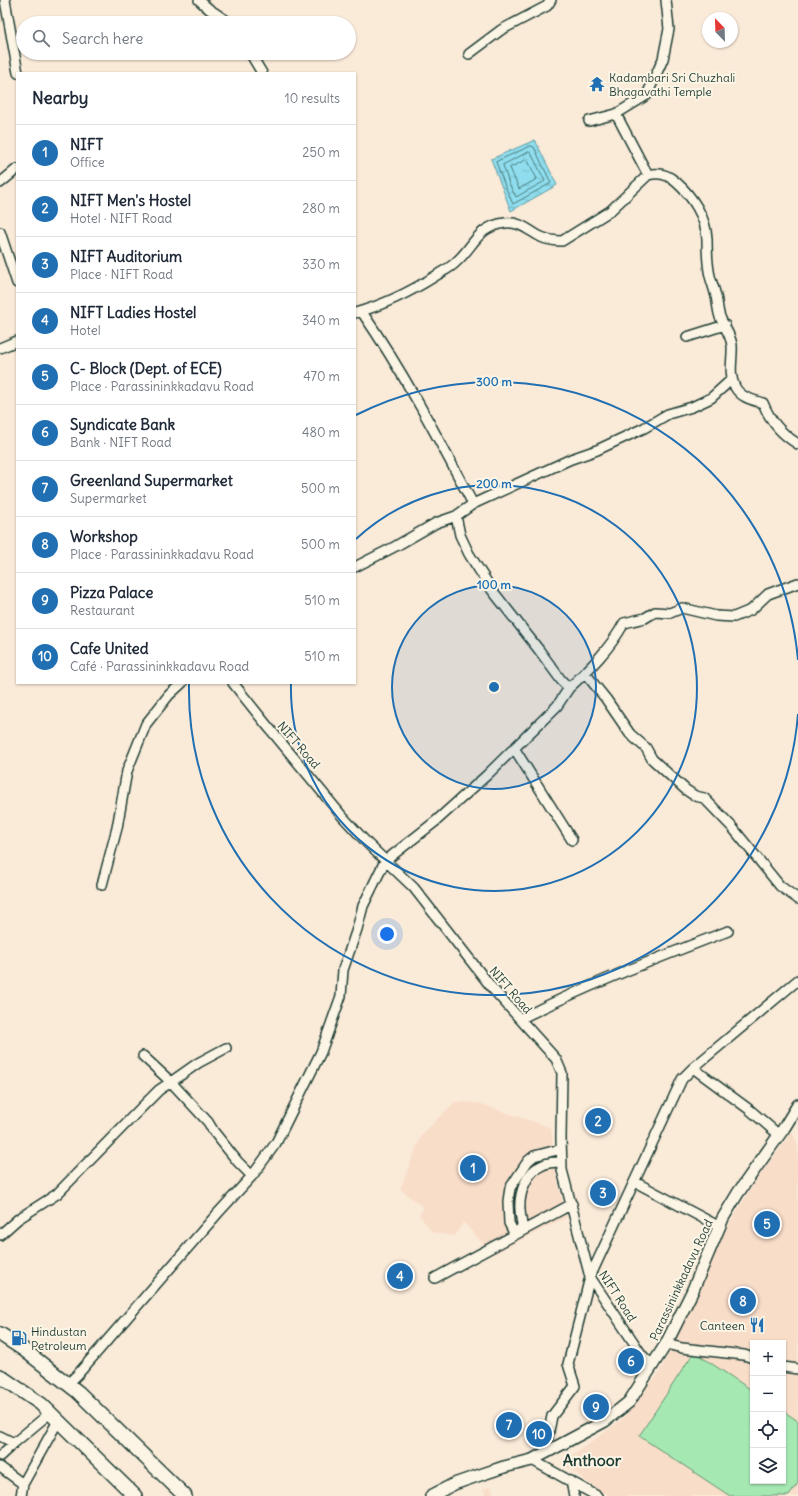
<!DOCTYPE html>
<html lang="en">
<head>
<meta charset="utf-8">
<style>
	:root { --surface:#fff; --page:#f6f6f7; --text:#1f2937; --muted:#747a83; --line:#e0e1e3; --accent:#1f6fb2 }
	body { margin:0; font-family:Delius,sans-serif; background:var(--page); color:var(--text) }
	.controls { position:absolute; right:12px; bottom:12px; display:grid; overflow:hidden; border-radius:0px; box-shadow:0 1px 3px #0004 }
	.controls button { width:36px; height:36px; display:grid; place-items:center; padding:0; border:0; border-bottom:1px solid var(--line); background:var(--surface); color:var(--text); font:20px sans-serif }
	.compass { position:absolute; left:702px; top:12px; width:36px; height:36px; border-radius:50%; background:var(--surface); box-shadow:0 1px 3px #0004; rotate:337deg }
	.you { position:absolute; left:387px; top:934px; width:14px; height:14px; margin:-10px; border:3px solid #fff; border-radius:50%; background:#1a73e8; box-shadow:0 0 0 6px #1a73e833 }
	.badge { display:grid; place-items:center; width:26px; height:26px; border-radius:50%; background:var(--accent); color:#fff; font-size:13px; font-weight:700 }
	.pin { position:absolute; translate:-50% -50%; border:2px solid #fff; box-shadow:0 1px 4px #0006 }
	.list { margin:0; padding:0; list-style:none }
	h2 { display:flex; justify-content:space-between; align-items:center; height:52px; margin:0; padding:0 16px; font-size:17px }
	h2 small { font-size:13px; font-weight:400; color:var(--muted) }
	.list li { display:grid; grid-template-columns:26px 1fr auto; gap:12px; align-items:center; box-sizing:border-box; height:56px; padding:0 16px; border-top:1px solid var(--line) }
	.list b { display:block; font-size:15px; white-space:nowrap }
	.list p { margin:0; font-size:13px; white-space:nowrap; color:var(--muted) }
	.list em { font-size:13px; font-style:normal; color:var(--muted) }
	.icon { flex:none; width:22px; height:22px; fill:none; stroke:currentColor; stroke-width:2; stroke-linecap:round; stroke-linejoin:round }
	.map { position:relative; flex:none; width:798px; height:1496px; overflow:hidden }
	.search { position:absolute; background:var(--surface); box-shadow:0 1px 3px #0004; left:16px; top:16px; width:340px; height:44px; display:flex; align-items:center; gap:10px; box-sizing:border-box; padding:0 14px; border-radius:22px; color:var(--muted); font-size:15px }
	.panel { position:absolute; background:var(--surface); box-shadow:0 1px 3px #0004; left:16px; top:72px; width:340px; height:612px; border-radius:0px }
	.map>svg:first-child { display:block }
</style>
</head>
<body>
<div class="map">
<svg width="798" height="1496" viewBox="0 0 798 1496">
	<defs>
		<pattern id="water-ripples" width="26" height="14" patternUnits="userSpaceOnUse"><rect width="26" height="14" fill="#8fddee"/><path d="M2 4q2-2 4 0t4 0M15 11q2-2 4 0t4 0" fill="none" stroke="#7bbfcd"/></pattern>
	</defs>
	<rect width="100%" height="100%" fill="#faead8"/>
	<filter id="ink" filterUnits="userSpaceOnUse"><feTurbulence type="fractalNoise" baseFrequency=".025" numOctaves="2"/><feDisplacementMap in="SourceGraphic" scale="8" xChannelSelector="R" yChannelSelector="G"/><feConvolveMatrix kernelMatrix="1 2 1 2 8 2 1 2 1" color-interpolation-filters="sRGB"/></filter>
	<g filter="url(#ink)">
		<path fill="#f8ddc9" fill-rule="evenodd" d="M455 1102 478 1103 551 1128 557 1179 567 1217 493 1254 463 1222 455 1236 433 1233 419 1215 424 1208 400 1189 422 1134Z
			M792 1132 798 1146V1496H612L601 1492 561 1462 592 1442 624 1418 649 1385 658 1375 675 1341 720 1240 752 1186ZM753 1343H783V1481H753Z
			M491 1487 494 1496H486L483 1489Z"/>
		<path fill="#a5e8b2" stroke="#629273" d="M694 1352 753 1391V1481H783V1411L798 1421V1483L789 1496H730L639 1436Z"/>
		<path fill="url(#water-ripples)" stroke="#629da4" d="M535 140 557 185 511 211 491 159Z"/>
		<g fill="none" stroke-linecap="round" stroke-linejoin="round">
			<path stroke="#4c7d7e" stroke-width="1" d="M531 146 534 147 551 183 513 204 505 186 496 162Z
				M529 152 531 153 545 181 516 197 509 184 503 165Z
				M526 160 528 161 537 179 519 189 510 168Z"/>
			<defs>
				<path id="minor" d="M5 0 18 73
					M199 0 209 9 230 23
					M250 53 262 73
					M469 54 501 30 547 6 551 0
					M589 121 616 114
					M648 175 616 114 647 95 663 59 669 29 666 0
					M0 183 17 169
					M0 232 17 283
					M362 312C404 373 438 438 473 504
					M355 313C384 305 412 291 437 275 443 271 450 268 455 263 474 247 476 227 505 223 520 221 529 231 541 237 548 240 555 241 562 241L610 211 648 175C659 172 667 174 676 182 692 196 706 217 707 239 707 251 707 263 710 276 712 284 716 293 717 302 718 307 718 312 720 317 724 327 730 333 732 345 733 359 728 373 735 387 741 398 753 400 763 403 770 421 781 434 798 444
					M687 337 725 325
					M0 348 17 341
					M456 516 460 535 469 554 492 590 539 650 561 680 569 688C590 668 610 649 624 623L645 618 655 612 670 613 682 608 716 616 734 617 751 610 768 594 798 583
					M355 567 396 546 436 523 456 516 473 504 571 459 597 450 644 428 668 414 692 407 711 398 732 379
					M585 673 606 699 630 734 646 748 652 759 686 790 695 796 704 798 732 827 780 886 798 899
					M233 683 265 723 342 816 368 844 414 888 492 988 556 1059 562 1073 561 1138 562 1170 590 1277 642 1355 653 1366
					M514 748 572 840
					M102 885 117 828 127 771 146 724 169 695 182 683
					M520 1019C587 985 658 958 728 931
					M693 1068 750 1110 779 1135
					M561 1149 534 1156 528 1161 510 1188 508 1201 509 1223 513 1231H518L522 1227C522 1221 520 1215 520 1209 519 1194 526 1172 541 1166 547 1162 555 1162 562 1162
					M252 1176 276 1143 321 1052 341 996 343 970 357 929 363 906 385 861 436 821 487 775 557 706 569 688
					M635 1182 720 1227
					M0 1235 18 1219 57 1194 142 1107 159 1090 171 1082 143 1056
					M435 1278 572 1204
					M666 1344 682 1348 744 1355 753 1358
					M783 1367 798 1369
					M68 1384 78 1374 218 1213 252 1176 238 1162 214 1132 208 1122 171 1082 198 1063 226 1048
					M0 1436 14 1443
					M552 1450 546 1446 552 1416 575 1386 568 1364 590 1277 682 1079 693 1068 798 980
					M0 1456 14 1443 50 1413
					M532 1460 597 1496
					M0 1467 23 1484 21 1496
					M571 1481 574 1496
					M23 1484 58 1421"/>
				<path id="major" d="M431 1496 454 1484 480 1475 504 1467 532 1460 605 1421 629 1402 666 1344 692 1292 723 1218 738 1193 784 1128 798 1105"/>
				<path id="highway" d="M0 1334 23 1349 78 1392 185 1496
					M0 1376 41 1404 135 1496"/>
			</defs>
			<use href="#minor" stroke="#1f3d34" stroke-width="12"/>
			<use href="#major" stroke="#1f3d34" stroke-width="14"/>
			<use href="#highway" stroke="#1f3d34" stroke-width="16"/>
			<use href="#minor" stroke="#fcf5e5" stroke-width="9"/>
			<use href="#major" stroke="#fcf5e5" stroke-width="11"/>
			<use href="#highway" stroke="#fcf5e5" stroke-width="13"/>
		</g>
	</g>
	<circle cx="494" cy="687" r="102" fill="#1f6fb2" fill-opacity=".12"/>
	<g fill="none" stroke="#1f6fb2" stroke-width="2">
		<circle cx="494" cy="687" r="102"/>
		<path d="M356 539A203 203 0 1 1 291 683"/>
		<path d="M798 714A305 305 0 0 1 189 684M356 415A305 305 0 0 1 798 660"/>
	</g>
	<defs>
		<symbol id="temple-bare" viewBox="-9 -9 18 18"><path d="M0-6L5-2H3V0L6.5 2.5H4V6H1.5V3h-3V6H-4V2.5H-6.5L-3 0V-2H-5Z" fill="#1f6fb2" stroke="#fcf5e5" stroke-width="2.5" paint-order="stroke"/></symbol>
		<symbol id="restaurant-bare" viewBox="-9 -9 18 18"><path d="M-5-6h1v4h1v-4h1v4h1v-4h1v5L-1.5 .5V6h-2V.5L-5-1ZM5-6V6H3V1.5H1.5Q1.5-4 5-6Z" fill="#1f6fb2" stroke="#fcf5e5" stroke-width="2.5" paint-order="stroke"/></symbol>
		<symbol id="fuel-bare" viewBox="-9 -9 18 18"><path d="M-5.5-6h7V0h2V4h1.3V-2.5L3-4.5l.8-.8L6-3V5H2.5V1h-1V6h-7ZM-4.2-4.7v3.2H.2V-4.7Z" fill="#1f6fb2" stroke="#fcf5e5" stroke-width="2.5" paint-order="stroke"/></symbol>
	</defs>
	<g fill-rule="evenodd">
		<use href="#temple-bare" x="586" y="73" width="22" height="22"/>
		<use href="#restaurant-bare" x="746" y="1314" width="22" height="22"/>
		<use href="#fuel-bare" x="8" y="1327" width="22" height="22"/>
	</g>
	<g text-anchor="middle" dominant-baseline="central" stroke-width="4" stroke-linejoin="round" paint-order="stroke">
		<g font-size="12" fill="#1f3d34" stroke="#fcf5e5" text-anchor="start">
			<text x="609" y="77">Kadambari Sri Chuzhali<tspan x="609" dy="14">Bhagavathi Temple</tspan></text>
			<text x="745" y="1325" text-anchor="end">Canteen</text>
			<text x="31" y="1331">Hindustan<tspan x="31" dy="14">Petroleum</tspan></text>
		</g>
		<g font-size="12" fill="#1f3d34" stroke="#fcf5e5">
			<text transform="translate(299 745) rotate(49)">NIFT Road</text>
			<text transform="translate(511 990) rotate(49)">NIFT Road</text>
			<text transform="translate(681 1280) rotate(-65)">Parassininkkadavu Road</text>
			<text transform="translate(618 1296) rotate(57)">NIFT Road</text>
		</g>
		<g font-size="16" font-weight="bold" fill="#1f3d34" stroke="#fcf5e5">
			<text x="592" y="1460">Anthoor</text>
		</g>
	</g>
	<circle cx="494" cy="687" r="6" fill="#1f6fb2" stroke="#fcf5e5" stroke-width="2"/>
	<g font-size="12" text-anchor="middle" font-weight="bold" fill="#1f6fb2" stroke="#fcf5e5" stroke-width="4" stroke-linejoin="round" paint-order="stroke">
		<text x="494" y="386">300 m</text>
		<text x="494" y="488">200 m</text>
		<text x="494" y="589">100 m</text>
	</g>
</svg>
<div class="controls">
<button>+</button>
<button>−</button>
<button><svg class="icon" aria-label="locate" viewBox="0 0 24 24"><circle cx="12" cy="12" r="6"/><path d="M12 2v4M12 18v4M2 12h4M18 12h4"/></svg></button>
<button><svg class="icon" aria-label="layers" viewBox="0 0 24 24"><path d="M12 4l9 5-9 5-9-5zM3 14l9 5 9-5"/></svg></button>
</div>
<svg class="compass" viewBox="-18 -18 36 36"><path d="M0-13l5 13h-10z" fill="#e53935"/><path d="M0 13l5-13h-10z" fill="#747a83"/></svg>
<div class="you"></div>
<div class="pin badge" style="left:473px;top:1168px">1</div>
<div class="pin badge" style="left:598px;top:1121px">2</div>
<div class="pin badge" style="left:603px;top:1193px">3</div>
<div class="pin badge" style="left:400px;top:1276px">4</div>
<div class="pin badge" style="left:767px;top:1224px">5</div>
<div class="pin badge" style="left:631px;top:1361px">6</div>
<div class="pin badge" style="left:509px;top:1425px">7</div>
<div class="pin badge" style="left:743px;top:1301px">8</div>
<div class="pin badge" style="left:596px;top:1407px">9</div>
<div class="pin badge" style="left:539px;top:1434px">10</div>
<div class="search"><svg class="icon" aria-label="search" viewBox="0 0 24 24"><circle cx="10" cy="10" r="6"/><path d="M15 15l6 6"/></svg>Search here</div>
<section class="panel">
<h2>Nearby<small>10 results</small></h2>
<ul class="list">
<li><span class="badge">1</span><div><b>NIFT</b><p>Office</p></div><em>250 m</em></li>
<li><span class="badge">2</span><div><b>NIFT Men's Hostel</b><p>Hotel · NIFT Road</p></div><em>280 m</em></li>
<li><span class="badge">3</span><div><b>NIFT Auditorium</b><p>Place · NIFT Road</p></div><em>330 m</em></li>
<li><span class="badge">4</span><div><b>NIFT Ladies Hostel</b><p>Hotel</p></div><em>340 m</em></li>
<li><span class="badge">5</span><div><b>C- Block (Dept. of ECE)</b><p>Place · Parassininkkadavu Road</p></div><em>470 m</em></li>
<li><span class="badge">6</span><div><b>Syndicate Bank</b><p>Bank · NIFT Road</p></div><em>480 m</em></li>
<li><span class="badge">7</span><div><b>Greenland Supermarket</b><p>Supermarket</p></div><em>500 m</em></li>
<li><span class="badge">8</span><div><b>Workshop</b><p>Place · Parassininkkadavu Road</p></div><em>500 m</em></li>
<li><span class="badge">9</span><div><b>Pizza Palace</b><p>Restaurant</p></div><em>510 m</em></li>
<li><span class="badge">10</span><div><b>Cafe United</b><p>Café · Parassininkkadavu Road</p></div><em>510 m</em></li>
</ul>
</section>
</div>
</body>
</html>
